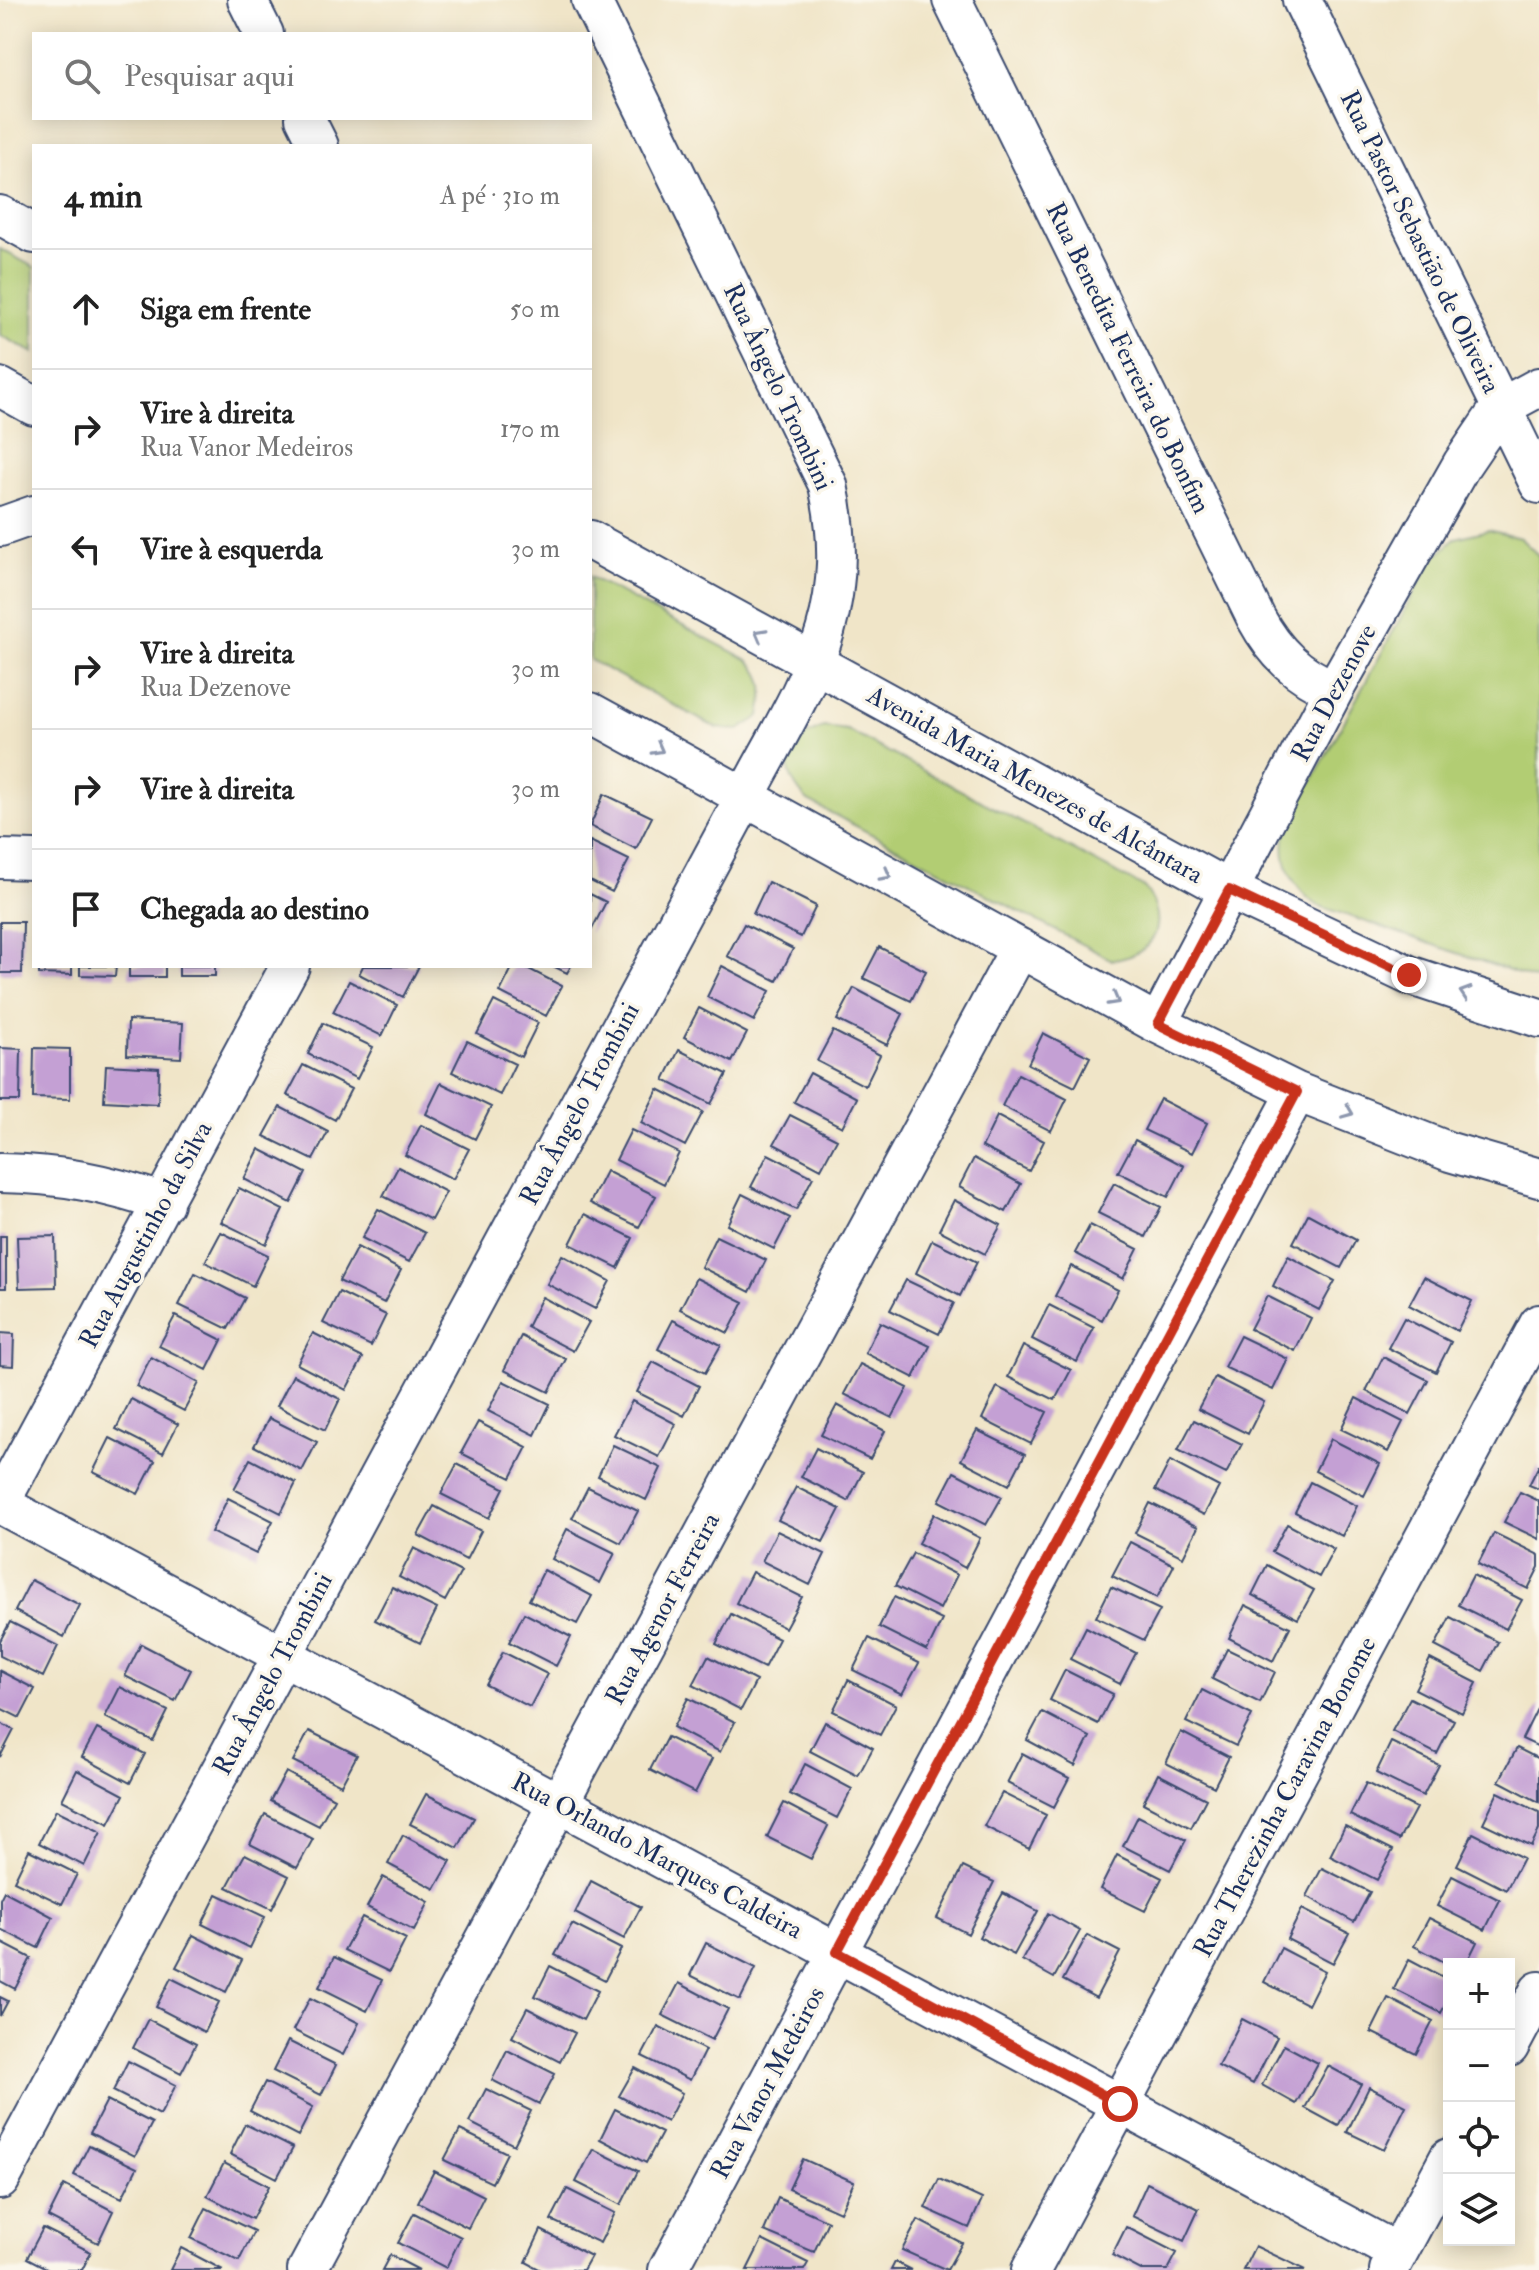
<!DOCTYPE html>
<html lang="pt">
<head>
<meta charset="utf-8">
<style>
	:root { --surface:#fff; --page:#f6f6f6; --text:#222; --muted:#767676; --line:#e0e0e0 }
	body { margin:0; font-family:"IM FELL Double Pica",serif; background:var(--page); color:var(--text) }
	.controls { position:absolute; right:24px; bottom:24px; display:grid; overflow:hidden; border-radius:0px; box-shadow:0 4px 20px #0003 }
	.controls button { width:72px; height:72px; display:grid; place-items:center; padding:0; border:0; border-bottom:2px solid var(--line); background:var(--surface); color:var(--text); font:40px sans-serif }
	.stop { position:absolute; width:24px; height:24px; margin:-18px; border:6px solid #c8321e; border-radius:50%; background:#fff }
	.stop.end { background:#c8321e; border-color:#fff; box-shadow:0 2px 8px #0008 }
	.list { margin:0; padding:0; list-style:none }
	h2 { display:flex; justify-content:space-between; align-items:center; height:104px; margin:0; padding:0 32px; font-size:34px }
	h2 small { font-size:26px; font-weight:400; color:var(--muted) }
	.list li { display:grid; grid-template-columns:52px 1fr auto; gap:24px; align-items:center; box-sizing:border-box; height:120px; padding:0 32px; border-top:2px solid var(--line) }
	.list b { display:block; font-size:30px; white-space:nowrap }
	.list p { margin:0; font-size:26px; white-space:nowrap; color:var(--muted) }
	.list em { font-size:26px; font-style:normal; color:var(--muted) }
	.icon { flex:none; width:44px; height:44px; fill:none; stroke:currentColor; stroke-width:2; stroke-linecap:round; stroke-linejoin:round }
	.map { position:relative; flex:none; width:1539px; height:2270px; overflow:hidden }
	.search { position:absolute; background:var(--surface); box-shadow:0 4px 20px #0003; left:32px; top:32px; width:560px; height:88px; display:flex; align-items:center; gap:20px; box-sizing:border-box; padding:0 28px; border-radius:0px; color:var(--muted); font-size:30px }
	.panel { position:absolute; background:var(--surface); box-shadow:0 4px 20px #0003; left:32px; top:144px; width:560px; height:824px; border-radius:0px }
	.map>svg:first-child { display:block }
</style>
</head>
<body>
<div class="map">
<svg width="1539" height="2270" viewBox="0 0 1539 2270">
	<rect width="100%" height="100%" fill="#fbf7ec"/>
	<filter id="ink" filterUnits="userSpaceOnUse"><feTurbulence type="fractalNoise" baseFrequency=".0125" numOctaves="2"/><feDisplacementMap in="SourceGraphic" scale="16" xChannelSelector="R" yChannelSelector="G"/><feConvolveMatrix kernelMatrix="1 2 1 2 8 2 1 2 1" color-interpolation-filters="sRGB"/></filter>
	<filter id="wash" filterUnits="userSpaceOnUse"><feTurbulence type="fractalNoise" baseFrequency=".006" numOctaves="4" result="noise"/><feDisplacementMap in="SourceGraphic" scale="32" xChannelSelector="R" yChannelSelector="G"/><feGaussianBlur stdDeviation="1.8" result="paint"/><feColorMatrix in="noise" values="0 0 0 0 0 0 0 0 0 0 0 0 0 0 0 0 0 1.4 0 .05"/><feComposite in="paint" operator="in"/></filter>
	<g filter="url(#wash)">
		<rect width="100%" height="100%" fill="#f0e5c8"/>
		<path fill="#b2cd73" stroke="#667e68" stroke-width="2" d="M0 249 34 267V353L0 335Z
			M1488 530 1520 538 1539 556V981L1317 905C1289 885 1278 857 1288 825L1432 560 1456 538Z
			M590 577 748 660C767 678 765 692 760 716L739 730 716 728 590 660Z
			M824 727 847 730 1145 888C1171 924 1154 956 1112 960L808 801C778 770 782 742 824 727Z"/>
		<g id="blocks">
			<path fill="#c4a0d4" d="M604 794 652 817 636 849 590 826Z
				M590 841 629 860 612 892 590 881Z
				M768 882 816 906 801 937 753 914Z
				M590 894 606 902 590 933Z
				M0 922H23L22 973H0Z
				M744 924 793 949 777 981 727 956Z
				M879 947 926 971 911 1001 863 978Z
				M39 966H72V975L39 974Z
				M80 966H116L115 976 80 975Z
				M129 966H165V977H129Z
				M179 966H215V976H179Z
				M363 966H419L403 997 359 974Z
				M513 966H523L562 986 546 1016 500 992Z
				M553 966H571L567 973Z
				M722 966 770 991 754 1021 707 997Z
				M349 981 397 1005 382 1036 333 1012Z
				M854 988 903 1014 887 1045 837 1020Z
				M494 1001 538 1023 521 1057 477 1034Z
				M699 1008 747 1033 732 1062 684 1037Z
				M128 1020 183 1023 181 1058 127 1055Z
				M323 1023 373 1047 357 1079 308 1054Z
				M833 1031 880 1055 865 1086 817 1061Z
				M1043 1033 1090 1057 1075 1087 1028 1064Z
				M467 1041 515 1064 500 1095 452 1072Z
				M0 1048 21 1049 20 1101H0Z
				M34 1048 70 1049V1099L33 1098Z
				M679 1050 727 1074 711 1104 664 1080Z
				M106 1065 159 1068 158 1104 104 1101Z
				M303 1065 351 1089 335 1120 287 1095Z
				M810 1073 857 1098 842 1127 794 1102Z
				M1018 1074 1067 1099 1051 1131 1002 1106Z
				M441 1083 491 1107 475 1139 426 1114Z
				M658 1089 703 1112 685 1146 641 1123Z
				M1160 1099 1207 1123 1192 1153 1144 1130Z
				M280 1107 328 1132 313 1160 264 1136Z
				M790 1115 837 1139 821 1169 774 1144Z
				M997 1116 1044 1141 1029 1171 982 1147Z
				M421 1125 469 1149 453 1179 405 1155Z
				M631 1130 679 1153 664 1184 616 1160Z
				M1135 1140 1184 1166 1168 1197 1118 1172Z
				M259 1149 306 1173 291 1203 244 1179Z
				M768 1154 813 1177 796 1210 751 1187Z
				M974 1158 1021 1184 1006 1212 959 1187Z
				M398 1167 446 1192 431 1220 383 1196Z
				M606 1171 656 1196 639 1227 590 1203Z
				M1114 1183 1161 1207 1146 1237 1098 1213Z
				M239 1188 283 1210 266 1244 221 1222Z
				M742 1194 790 1218 774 1249 727 1225Z
				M954 1200 1001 1225 985 1254 939 1230Z
				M378 1209 425 1233 409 1262 362 1238Z
				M585 1214 633 1238 618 1268 570 1244Z
				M1308 1214 1356 1240 1341 1268 1293 1243Z
				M1090 1225 1138 1249 1123 1279 1075 1253Z
				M221 1232 268 1255 253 1286 205 1262Z
				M0 1236H6V1288H0Z
				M55 1236 56 1287 19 1288 17 1237Z
				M716 1236 766 1260 750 1292 701 1267Z
				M932 1240 977 1262 960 1296 916 1273Z
				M357 1247 401 1270 384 1303 339 1281Z
				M562 1255 610 1281 595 1309 547 1284Z
				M1288 1256 1335 1281 1319 1310 1273 1286Z
				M1071 1266 1118 1290 1102 1320 1055 1296Z
				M195 1273 245 1298 228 1329 179 1305Z
				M1424 1277 1472 1301 1457 1331 1409 1305Z
				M696 1278 744 1302 728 1333 680 1309Z
				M906 1280 954 1303 939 1334 890 1310Z
				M339 1292 386 1315 371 1346 323 1323Z
				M1267 1296 1311 1318 1295 1351 1250 1329Z
				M542 1297 589 1322 573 1351 527 1327Z
				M1049 1305 1094 1328 1077 1362 1032 1339Z
				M175 1316 222 1340 207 1370 159 1346Z
				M1404 1318 1451 1342 1436 1372 1388 1348Z
				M673 1320 721 1345 705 1373 658 1349Z
				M880 1322 930 1346 914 1378 865 1353Z
				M0 1333 14 1334 13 1366 0 1365Z
				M313 1333 363 1358 346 1390 297 1364Z
				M521 1336 566 1359 549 1392 504 1370Z
				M1240 1336 1288 1359 1273 1390 1224 1367Z
				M1023 1346 1071 1370 1055 1400 1008 1377Z
				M151 1357 199 1383 184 1411 136 1386Z
				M1383 1357 1428 1380 1410 1414 1366 1391Z
				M653 1362 699 1386 684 1416 637 1392Z
				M860 1364 908 1388 892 1418 844 1394Z
				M293 1375 340 1399 325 1430 277 1406Z
				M1215 1377 1264 1402 1248 1434 1198 1409Z
				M503 1381 550 1404 535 1435 488 1411Z
				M997 1387 1047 1412 1031 1444 982 1419Z
				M1356 1398 1403 1422 1388 1452 1341 1429Z
				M131 1399 178 1424 163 1453 116 1429Z
				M632 1401 676 1424 659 1457 614 1435Z
				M837 1405 885 1431 870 1459 821 1435Z
				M269 1418 317 1442 302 1471 254 1446Z
				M1194 1420 1242 1444 1226 1474 1178 1450Z
				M478 1422 527 1447 511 1478 461 1453Z
				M977 1430 1025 1454 1009 1485 961 1460Z
				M110 1438 155 1461 138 1494 93 1472Z
				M1331 1439 1380 1464 1364 1496 1315 1471Z
				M613 1445 661 1468 646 1500 598 1476Z
				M816 1448 863 1472 848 1501 801 1477Z
				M250 1459 296 1483 281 1513 234 1489Z
				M1170 1461 1219 1487 1204 1515 1155 1490Z
				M457 1464 504 1488 489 1518 441 1494Z
				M1539 1465V1489L1529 1485Z
				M954 1472 1002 1497 986 1525 939 1501Z
				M1310 1482 1357 1506 1342 1536 1295 1512Z
				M588 1487 638 1511 621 1543 572 1518Z
				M796 1487 840 1509 823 1542 778 1520Z
				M1520 1492 1539 1501V1539L1504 1522Z
				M228 1498 273 1521 256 1554 211 1532Z
				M1150 1503 1198 1527 1183 1557 1135 1533Z
				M434 1506 481 1531 466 1560 418 1535Z
				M934 1514 980 1538 965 1568 918 1543Z
				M1287 1524 1334 1549 1319 1577 1272 1552Z
				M567 1529 615 1553 600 1583 552 1559Z
				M777 1531 825 1554 810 1585 762 1561Z
				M1494 1533 1539 1555V1567L1528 1589 1478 1564Z
				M1130 1542 1174 1565 1157 1598 1112 1576Z
				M414 1548 461 1572 445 1601 399 1577Z
				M913 1553 957 1575 940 1609 895 1586Z
				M1267 1565 1314 1590 1298 1619 1252 1595Z
				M544 1570 592 1596 577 1624 529 1600Z
				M752 1572 802 1597 785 1628 736 1603Z
				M1473 1575 1522 1600 1506 1629 1458 1605Z
				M31 1580 80 1605 64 1637 15 1611Z
				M392 1587 437 1609 420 1643 375 1620Z
				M1111 1587 1160 1610 1144 1640 1096 1617Z
				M894 1597 942 1620 927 1651 879 1627Z
				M1245 1605 1290 1627 1273 1661 1229 1638Z
				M524 1613 571 1637 556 1666 509 1642Z
				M731 1614 779 1639 764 1668 716 1644Z
				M1450 1617 1498 1642 1483 1671 1435 1646Z
				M10 1622 58 1646 43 1677 0 1656V1641Z
				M1086 1627 1136 1653 1120 1684 1070 1659Z
				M869 1638 919 1663 902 1694 853 1670Z
				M141 1644 191 1670 175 1701 125 1676Z
				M1227 1649 1275 1672 1260 1703 1212 1679Z
				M503 1652 547 1674 530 1707 486 1685Z
				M708 1656 756 1681 741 1710 693 1685Z
				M1430 1659 1477 1683 1462 1713 1415 1689Z
				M1065 1670 1113 1694 1098 1724 1050 1700Z
				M0 1671 35 1689 20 1718 0 1708Z
				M848 1680 896 1705 880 1735 833 1711Z
				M120 1687 168 1711 153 1741 105 1717Z
				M1202 1690 1252 1715 1236 1746 1186 1722Z
				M688 1698 735 1722 720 1752 673 1727Z
				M1410 1698 1454 1720 1437 1754 1392 1731Z
				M1539 1705V1747L1522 1739Z
				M1042 1712 1090 1737 1075 1766 1027 1740Z
				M825 1722 873 1748 858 1776 810 1751Z
				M0 1723 14 1730 0 1757Z
				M97 1729 145 1754 130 1783 82 1757Z
				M309 1731 357 1755 341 1785 293 1761Z
				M1181 1732 1229 1757 1214 1787 1166 1763Z
				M667 1737 712 1759 695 1793 650 1770Z
				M1391 1742 1439 1765 1423 1796 1376 1773Z
				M1517 1748 1539 1759V1802L1499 1781Z
				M1022 1753 1069 1778 1054 1807 1007 1783Z
				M805 1764 852 1789 837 1818 790 1794Z
				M77 1770 124 1795 109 1824 62 1800Z
				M286 1772 334 1798 319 1826 270 1801Z
				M1158 1774 1206 1799 1191 1828 1143 1803Z
				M1366 1783 1416 1808 1399 1840 1350 1815Z
				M1498 1792 1539 1812V1830L1531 1846 1483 1823Z
				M1002 1793 1046 1815 1029 1849 984 1826Z
				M426 1794 474 1818 458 1848 410 1824Z
				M784 1803 828 1826 811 1859 767 1837Z
				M56 1810 101 1832 84 1866 39 1843Z
				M265 1814 313 1839 297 1868 250 1844Z
				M1138 1816 1186 1840 1170 1870 1123 1846Z
				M1345 1826 1393 1850 1377 1880 1330 1856Z
				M1473 1833 1523 1858 1506 1890 1457 1865Z
				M403 1835 451 1861 435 1889 388 1864Z
				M29 1850 77 1874 62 1904 14 1881Z
				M245 1854 289 1876 272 1909 227 1887Z
				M1117 1855 1162 1878 1145 1911 1100 1889Z
				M963 1867 994 1882 968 1934 937 1918Z
				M1322 1868 1370 1892 1354 1922 1307 1896Z
				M1452 1876 1500 1900 1485 1930 1437 1906Z
				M383 1877 429 1902 414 1931 367 1907Z
				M591 1881 641 1907 624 1939 575 1913Z
				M4 1891 53 1917 38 1948 0 1929V1899Z
				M1003 1893 1038 1911 1014 1955 979 1937Z
				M217 1894 265 1917 250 1948 202 1924Z
				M1302 1909 1349 1933 1333 1963 1287 1939Z
				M1048 1913 1080 1931 1054 1978 1022 1960Z
				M362 1917 406 1939 389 1972 344 1950Z
				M1429 1918 1477 1942 1466 1964H1448L1414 1946Z
				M572 1924 621 1949 605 1980 555 1955Z
				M193 1935 242 1960 226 1992 176 1967Z
				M1087 1935 1120 1952 1096 1998 1063 1980Z
				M0 1942 31 1958 15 1989 0 1981Z
				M706 1943 756 1968 740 2000 690 1975Z
				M1281 1948 1325 1971 1308 2005 1264 1982Z
				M334 1957 382 1980 367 2011 319 1987Z
				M1409 1959 1449 1980V1998L1441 2013 1394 1989Z
				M550 1966 598 1991 583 2020 535 1996Z
				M171 1978 219 2002 204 2032 156 2007Z
				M679 1983 728 2009 712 2040 662 2015Z
				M0 1997 8 2001 0 2016Z
				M310 1998 359 2023 343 2055 293 2030Z
				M1388 1998 1433 2021 1416 2054 1371 2032Z
				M527 2008 575 2033 560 2062 512 2037Z
				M148 2019 196 2044 181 2073 133 2048Z
				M1242 2019 1277 2037 1253 2084 1218 2066Z
				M658 2026 705 2050 690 2080 642 2056Z
				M288 2041 336 2065 321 2095 273 2071Z
				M1284 2045 1318 2063 1296 2104 1262 2085Z
				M507 2050 555 2074 539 2104 492 2080Z
				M128 2061 176 2085 160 2115 113 2091Z
				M1328 2066 1361 2084 1338 2126 1305 2108Z
				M635 2068 682 2093 667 2122 619 2096Z
				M265 2082 313 2107 298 2136 250 2111Z
				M1369 2087 1406 2106 1384 2150 1347 2132Z
				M486 2089 531 2111 514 2145 469 2122Z
				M107 2100 152 2123 135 2156 90 2133Z
				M615 2109 662 2133 646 2163 600 2139Z
				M245 2124 293 2148 277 2178 230 2154Z
				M460 2130 507 2153 492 2183 444 2160Z
				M89 2145 137 2168 122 2198 74 2175Z
				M593 2149 638 2171 621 2205 576 2182Z
				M803 2159 854 2182 840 2212 789 2189Z
				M224 2163 269 2186 252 2219 207 2196Z
				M434 2171 484 2196 468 2228 418 2202Z
				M939 2179 982 2199 969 2228 925 2208Z
				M1147 2183 1199 2209 1184 2241 1132 2216Z
				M64 2185 113 2211 98 2243 48 2217Z
				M567 2189 615 2213 600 2243 551 2220Z
				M778 2198 828 2221 814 2252 764 2231Z
				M206 2208 254 2231 239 2261 191 2238Z
				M414 2213 461 2237 446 2268 398 2243Z
				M918 2220 962 2243 947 2270 902 2250Z
				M1126 2227 1177 2253 1168 2270H1141L1112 2255Z
				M43 2228 91 2252 82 2270H50L27 2258Z
				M541 2230 591 2256 583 2270H541L526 2262Z
				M762 2240 808 2263 804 2270H747Z
				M1255 2246 1306 2270H1243Z
				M181 2248 223 2270H170Z
				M390 2255 419 2270H382Z
				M895 2262 911 2270H891Z"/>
		</g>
	</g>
	<g filter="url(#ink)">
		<use href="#blocks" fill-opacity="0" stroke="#3b4a6e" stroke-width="2"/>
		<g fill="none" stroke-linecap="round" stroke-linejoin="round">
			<defs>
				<path id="minor" d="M247 0 264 34
					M952 0 1256 618C1275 653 1298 675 1334 690
					M1302 0 1539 484
					M305 118 319 146
					M0 215 34 234
					M0 387 34 406
					M0 527 34 515
					M590 540 1229 890 1409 975 1539 1018
					M590 712 1158 1024 1297 1092 1450 1152 1539 1178
					M0 859 34 860
					M1158 1024 1334 690 1462 464 1500 408 1539 387
					M0 1173C60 1174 107 1183 164 1203
					M0 1503 290 966
					M0 1504 1398 2253
					M1509 2047 1539 1991
					M0 2180 745 797C804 686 857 616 828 485L591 0
					M307 2270 1020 948
					M668 2270 1297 1092
					M1031 2270 1539 1324
					M1389 2270 1449 2158"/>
			</defs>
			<use href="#minor" stroke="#3b4a6e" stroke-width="42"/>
			<use href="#minor" stroke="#fff" stroke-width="38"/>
		</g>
		<defs><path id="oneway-chevron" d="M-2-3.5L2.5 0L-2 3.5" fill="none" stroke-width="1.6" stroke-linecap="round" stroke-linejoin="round" transform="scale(2)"/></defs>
		<g stroke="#8d97ae">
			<use href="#oneway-chevron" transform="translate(760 634) rotate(-151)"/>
			<use href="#oneway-chevron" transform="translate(658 749) rotate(29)"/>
			<use href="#oneway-chevron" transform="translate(886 875) rotate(29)"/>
			<use href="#oneway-chevron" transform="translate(1465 993) rotate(-162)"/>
			<use href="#oneway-chevron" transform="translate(1114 1000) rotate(29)"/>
			<use href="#oneway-chevron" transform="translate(1348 1112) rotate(22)"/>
		</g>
	</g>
	<g fill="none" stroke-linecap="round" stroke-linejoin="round" filter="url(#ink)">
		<path stroke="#c8321e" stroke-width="10" d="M1120 2104 837 1952 1297 1092 1158 1024 1229 890 1409 975"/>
	</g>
	<g text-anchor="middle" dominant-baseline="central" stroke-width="7" stroke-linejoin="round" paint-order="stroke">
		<g font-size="26" fill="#1b2f5e" stroke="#fbf7ec">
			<text transform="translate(1420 242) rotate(64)">Rua Pastor Sebastião de Oliveira</text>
			<text transform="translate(1128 358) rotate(64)">Rua Benedita Ferreira do Bonfim</text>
			<text transform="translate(778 387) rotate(65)">Rua Ângelo Trombini</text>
			<text transform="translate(1334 693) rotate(-62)">Rua Dezenove</text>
			<text transform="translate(1035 785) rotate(29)">Avenida Maria Menezes de Alcântara</text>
			<text transform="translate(580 1104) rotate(-62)">Rua Ângelo Trombini</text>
			<text transform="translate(146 1235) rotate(-62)">Rua Augustinho da Silva</text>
			<text transform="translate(663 1609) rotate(-62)">Rua Agenor Ferreira</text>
			<text transform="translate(273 1674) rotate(-62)">Rua Ângelo Trombini</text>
			<text transform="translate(1285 1797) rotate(-62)">Rua Therezinha Caravina Bonome</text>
			<text transform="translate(657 1856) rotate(28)">Rua Orlando Marques Caldeira</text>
			<text transform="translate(768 2083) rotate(-62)">Rua Vanor Medeiros</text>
		</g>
	</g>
</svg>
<div class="controls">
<button>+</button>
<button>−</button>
<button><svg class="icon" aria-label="locate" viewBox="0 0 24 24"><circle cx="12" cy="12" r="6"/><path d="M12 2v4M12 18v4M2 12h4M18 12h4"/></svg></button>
<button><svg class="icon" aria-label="layers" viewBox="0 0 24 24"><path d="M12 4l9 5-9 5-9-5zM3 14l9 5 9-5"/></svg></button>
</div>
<div class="stop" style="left:1120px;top:2104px"></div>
<div class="stop end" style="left:1409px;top:975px"></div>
<div class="search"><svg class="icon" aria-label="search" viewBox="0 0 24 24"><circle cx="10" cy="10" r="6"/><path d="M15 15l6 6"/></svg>Pesquisar aqui</div>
<section class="panel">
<h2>4 min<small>A pé · 310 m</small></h2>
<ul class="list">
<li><svg class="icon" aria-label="ahead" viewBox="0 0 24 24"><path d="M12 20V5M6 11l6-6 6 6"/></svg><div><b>Siga em frente</b></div><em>50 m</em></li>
<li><svg class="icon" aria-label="right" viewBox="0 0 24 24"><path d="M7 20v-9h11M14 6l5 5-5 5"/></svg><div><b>Vire à direita</b><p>Rua Vanor Medeiros</p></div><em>170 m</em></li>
<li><svg class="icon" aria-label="left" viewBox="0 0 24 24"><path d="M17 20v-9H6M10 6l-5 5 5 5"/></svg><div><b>Vire à esquerda</b></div><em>30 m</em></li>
<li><svg class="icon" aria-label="right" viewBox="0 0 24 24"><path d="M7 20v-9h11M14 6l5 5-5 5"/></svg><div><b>Vire à direita</b><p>Rua Dezenove</p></div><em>30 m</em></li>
<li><svg class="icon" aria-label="right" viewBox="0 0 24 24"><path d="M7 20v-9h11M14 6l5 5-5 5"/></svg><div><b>Vire à direita</b></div><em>30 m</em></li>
<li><svg class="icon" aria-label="arrive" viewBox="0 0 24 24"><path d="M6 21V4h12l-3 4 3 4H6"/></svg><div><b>Chegada ao destino</b></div></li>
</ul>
</section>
</div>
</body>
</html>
